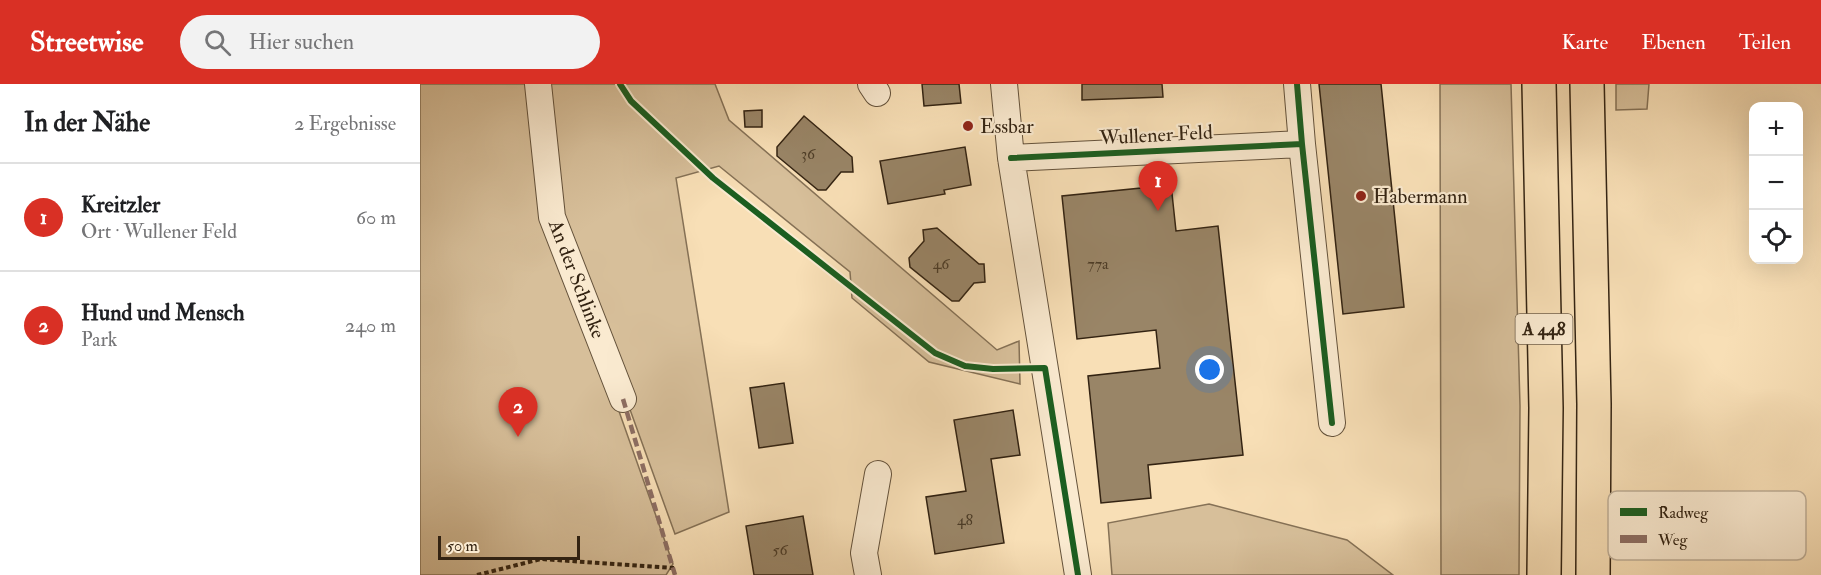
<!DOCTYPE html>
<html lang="de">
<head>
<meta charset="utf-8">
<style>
	:root { --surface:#fff; --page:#f2f2f2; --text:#202124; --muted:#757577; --line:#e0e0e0; --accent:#d93025 }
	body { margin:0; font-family:"IM FELL Double Pica",serif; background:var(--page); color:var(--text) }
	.controls { position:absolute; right:18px; top:18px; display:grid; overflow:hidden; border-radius:12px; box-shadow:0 6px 24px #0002 }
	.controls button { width:54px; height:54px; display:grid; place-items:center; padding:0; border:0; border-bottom:2px solid var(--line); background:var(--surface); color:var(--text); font:30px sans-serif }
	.scale { position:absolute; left:18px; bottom:15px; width:142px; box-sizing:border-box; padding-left:6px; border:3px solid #332312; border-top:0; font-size:16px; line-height:21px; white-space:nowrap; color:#332312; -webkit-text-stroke:4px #faead0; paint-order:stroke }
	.you { position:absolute; left:790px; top:286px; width:21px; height:21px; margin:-15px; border:4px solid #fff; border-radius:50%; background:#1a73e8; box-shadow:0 0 0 9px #1a73e833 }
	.badge { display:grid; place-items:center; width:39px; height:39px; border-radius:50%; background:var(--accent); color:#fff; font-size:20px; font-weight:700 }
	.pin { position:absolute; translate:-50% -50px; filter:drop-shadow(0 2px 3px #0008) }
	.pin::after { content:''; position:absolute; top:32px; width:21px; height:18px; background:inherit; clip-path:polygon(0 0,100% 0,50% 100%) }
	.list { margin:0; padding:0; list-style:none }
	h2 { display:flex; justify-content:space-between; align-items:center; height:78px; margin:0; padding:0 24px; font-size:26px }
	h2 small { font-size:20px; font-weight:400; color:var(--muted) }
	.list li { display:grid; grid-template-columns:39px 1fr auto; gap:18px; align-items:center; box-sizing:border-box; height:108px; padding:0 24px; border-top:2px solid var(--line) }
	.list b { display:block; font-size:22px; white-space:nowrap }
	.list p { margin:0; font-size:20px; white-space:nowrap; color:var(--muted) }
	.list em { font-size:20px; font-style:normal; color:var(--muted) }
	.icon { flex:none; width:33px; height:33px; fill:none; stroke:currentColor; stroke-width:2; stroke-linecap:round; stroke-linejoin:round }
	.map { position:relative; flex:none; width:1401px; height:491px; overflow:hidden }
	header { display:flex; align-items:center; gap:36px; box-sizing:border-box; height:84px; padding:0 30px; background:var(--accent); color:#fff }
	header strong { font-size:28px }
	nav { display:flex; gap:33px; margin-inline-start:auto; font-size:21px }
	.search { width:420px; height:54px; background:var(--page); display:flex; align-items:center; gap:15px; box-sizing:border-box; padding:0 21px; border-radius:33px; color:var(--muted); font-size:22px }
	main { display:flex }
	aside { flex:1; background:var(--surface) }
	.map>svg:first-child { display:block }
</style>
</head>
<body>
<header>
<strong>Streetwise</strong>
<div class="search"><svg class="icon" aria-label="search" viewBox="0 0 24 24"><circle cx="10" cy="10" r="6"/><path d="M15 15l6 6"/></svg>Hier suchen</div>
<nav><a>Karte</a><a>Ebenen</a><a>Teilen</a></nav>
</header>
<main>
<aside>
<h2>In der Nähe<small>2 Ergebnisse</small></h2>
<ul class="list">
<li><span class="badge">1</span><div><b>Kreitzler</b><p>Ort · Wullener Feld</p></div><em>60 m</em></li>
<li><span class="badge">2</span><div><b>Hund und Mensch</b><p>Park</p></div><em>240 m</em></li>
</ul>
</aside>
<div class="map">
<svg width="1401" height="491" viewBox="0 0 1401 491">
	<rect width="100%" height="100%" fill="#f8dfb6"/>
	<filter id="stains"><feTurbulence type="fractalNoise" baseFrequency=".00333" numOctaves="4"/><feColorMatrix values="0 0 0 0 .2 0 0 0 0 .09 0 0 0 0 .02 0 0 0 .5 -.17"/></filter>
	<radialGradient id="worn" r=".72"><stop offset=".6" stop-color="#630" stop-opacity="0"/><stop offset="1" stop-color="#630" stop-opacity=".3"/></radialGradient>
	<path fill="#d7bf9a" stroke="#857156" stroke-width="1.5" d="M0 0H114L131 135 253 480 246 491H0Z
		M121 0H295L309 36 577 266 599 257 600 300 509 278 432 214 430 188 299 82 256 94 309 428 255 450 140 132Z
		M1020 0H1091L1100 322 1099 491H1021Z
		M1196 0H1229L1227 25 1196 26Z
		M789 420 927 456 973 491H692L688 439Z"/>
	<path fill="#998567" stroke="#332312" stroke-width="1.5" d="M502 0H539L541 19 504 22Z
		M662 0H742L743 13 662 16Z
		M899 0H961L984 223 923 230Z
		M342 26V43H325L324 27Z
		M384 32 432 73 433 88H421L406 106H398L357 72V63Z
		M545 63 551 101 524 106 525 110 468 120 460 77Z
		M750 91 756 147 798 142 823 371 728 381 731 414 681 419 668 292 740 284 736 246 657 255 642 112 721 104 720 94Z
		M517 144 559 180H564L565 198 554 199 539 217H532L490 183 489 174 504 157 503 146Z
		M364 299 373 359 339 364 330 304Z
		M593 326 600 371 571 375 584 459 515 470 506 413 546 407 534 336Z
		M383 432 393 491H334L326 442Z"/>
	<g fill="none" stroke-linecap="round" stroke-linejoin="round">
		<defs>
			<path id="minor" d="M118 0 132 133 203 315
				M451 0 457 9
				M584 0 591 74 658 491
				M882 60 912 339
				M591 74 882 60 877 0
				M448 491 444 469 458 390"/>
			<path id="highway" d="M1119 0 1126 324 1124 491
				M1167 0 1174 320 1173 491"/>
		</defs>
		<use href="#minor" stroke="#64523b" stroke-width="28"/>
		<use href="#highway" stroke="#332312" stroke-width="36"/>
		<path stroke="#332312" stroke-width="4" stroke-dasharray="4.5 3" stroke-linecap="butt" d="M57 491 121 475 254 484"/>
		<use href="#minor" stroke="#faead0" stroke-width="26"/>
		<use href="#highway" stroke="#f8dfb6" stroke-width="33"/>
		<path stroke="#8d6e63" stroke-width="4.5" stroke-dasharray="9 4.5" stroke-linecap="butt" d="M203 315 255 491"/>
		<defs>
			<path id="cycleway" d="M200 0 211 17 293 94 515 269 545 282 573 285 625 284 658 491
				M882 60 912 339
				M591 74 882 60 877 0"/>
		</defs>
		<use href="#cycleway" stroke="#faead0" stroke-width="10"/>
		<use href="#cycleway" stroke="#1b5e20" stroke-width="6"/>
	</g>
	<g fill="#8f2418" stroke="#faead0" stroke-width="2">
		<circle cx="548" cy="42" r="6"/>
		<circle cx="941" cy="112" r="6"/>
	</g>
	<g text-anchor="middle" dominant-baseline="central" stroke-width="4.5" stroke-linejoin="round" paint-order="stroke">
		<g font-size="16" fill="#4c3c27">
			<text x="388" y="70">36</text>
			<text x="521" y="180">46</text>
			<text x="678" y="180">77a</text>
			<text x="545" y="436">48</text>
			<text x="360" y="466">56</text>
		</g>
		<rect fill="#faead0" stroke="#6f5f4b" stroke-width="1.5" x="1095.5" y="230" width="57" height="30" rx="4.5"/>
		<g font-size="18" font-weight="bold" fill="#332312">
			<text x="1124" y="245">A 448</text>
		</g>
		<g font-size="20" fill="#332312" stroke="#faead0" text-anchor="start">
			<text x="560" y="42">Essbar</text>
			<text x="953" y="112">Habermann</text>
		</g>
		<g font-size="20" fill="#332312" stroke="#faead0">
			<text transform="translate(736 51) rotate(-3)">Wullener Feld</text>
			<text transform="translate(157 195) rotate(69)">An der Schlinke</text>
		</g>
	</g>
	<rect x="1188" y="407" width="198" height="69" rx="9" fill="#faead0" stroke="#beae97" stroke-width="1.5"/>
	<rect x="1200" y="424" width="27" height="8" fill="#1b5e20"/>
	<rect x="1200" y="451" width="27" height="8" fill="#8d6e63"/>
	<g font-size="16" fill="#332312">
		<text x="1238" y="434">Radweg</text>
		<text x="1238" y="461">Weg</text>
	</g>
	<rect width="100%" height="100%" filter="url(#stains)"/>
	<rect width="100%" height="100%" fill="url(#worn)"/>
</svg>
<div class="controls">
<button>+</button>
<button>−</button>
<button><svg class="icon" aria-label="locate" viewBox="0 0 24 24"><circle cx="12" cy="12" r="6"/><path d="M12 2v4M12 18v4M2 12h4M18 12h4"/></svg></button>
</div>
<div class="scale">50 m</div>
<div class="you"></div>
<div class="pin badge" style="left:738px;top:127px">1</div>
<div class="pin badge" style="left:98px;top:353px">2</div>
</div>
</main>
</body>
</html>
